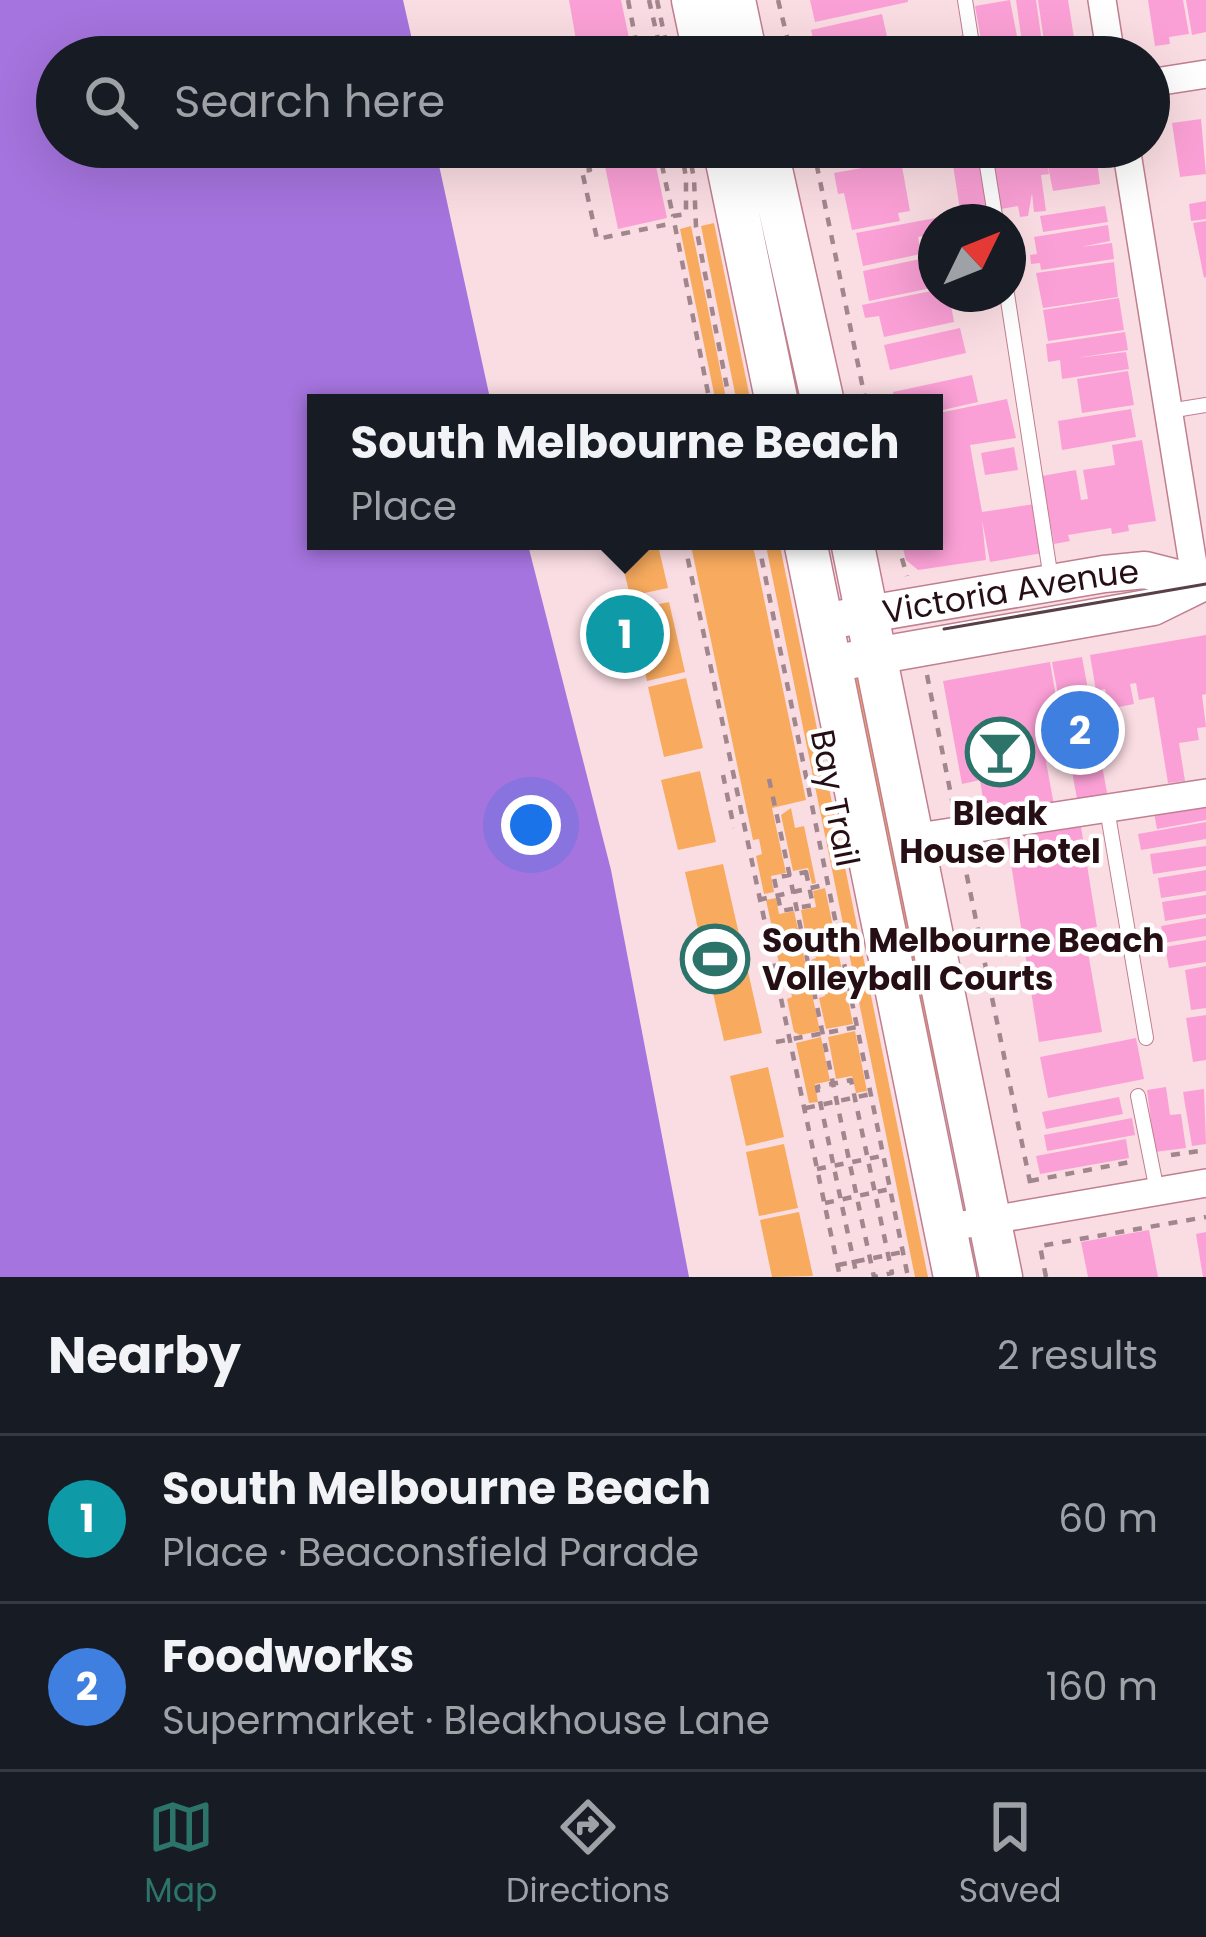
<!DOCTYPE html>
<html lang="en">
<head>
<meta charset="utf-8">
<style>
	:root { --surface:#171b24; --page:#20242c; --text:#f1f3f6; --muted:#9ea1a6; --line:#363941; --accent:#2c736a }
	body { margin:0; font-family:Poppins,sans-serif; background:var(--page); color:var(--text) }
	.compass { position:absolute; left:918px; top:204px; width:108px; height:108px; border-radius:50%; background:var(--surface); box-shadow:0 12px 48px #0002; rotate:47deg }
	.you { position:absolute; left:531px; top:825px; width:42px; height:42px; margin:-30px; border:9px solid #fff; border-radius:50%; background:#1a73e8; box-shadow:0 0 0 18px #1a73e833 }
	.badge { display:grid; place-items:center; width:78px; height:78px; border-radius:50%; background:var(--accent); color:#fff; font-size:39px; font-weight:700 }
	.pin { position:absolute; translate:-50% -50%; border:6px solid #fff; box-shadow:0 3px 12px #0006 }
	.popup { position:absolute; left:307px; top:394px; width:636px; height:156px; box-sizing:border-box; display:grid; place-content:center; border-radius:0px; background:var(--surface); filter:drop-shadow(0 3px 9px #0005); font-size:39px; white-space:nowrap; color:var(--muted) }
	.popup b { font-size:45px; color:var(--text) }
	.popup::after { content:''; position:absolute; left:50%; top:100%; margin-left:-24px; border:24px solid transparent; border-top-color:var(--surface) }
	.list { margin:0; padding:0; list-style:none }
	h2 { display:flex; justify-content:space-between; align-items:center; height:156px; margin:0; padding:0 48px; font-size:51px }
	h2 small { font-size:39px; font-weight:400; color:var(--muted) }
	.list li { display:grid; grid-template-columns:78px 1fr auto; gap:36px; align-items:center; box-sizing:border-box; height:168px; padding:0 48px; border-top:3px solid var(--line) }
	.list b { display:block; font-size:45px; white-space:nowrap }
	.list p { margin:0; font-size:39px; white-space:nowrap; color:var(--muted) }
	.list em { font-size:39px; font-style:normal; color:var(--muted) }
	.icon { flex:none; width:66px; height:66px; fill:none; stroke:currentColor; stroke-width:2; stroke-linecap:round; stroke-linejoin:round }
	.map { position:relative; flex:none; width:1206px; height:1277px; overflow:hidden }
	.search { position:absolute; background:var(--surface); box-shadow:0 12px 48px #0002; left:36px; right:36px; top:36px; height:132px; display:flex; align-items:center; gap:30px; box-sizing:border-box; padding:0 42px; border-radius:66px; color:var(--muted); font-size:45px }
	.sheet { height:492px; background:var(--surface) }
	nav { display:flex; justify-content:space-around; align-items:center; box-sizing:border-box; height:168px; border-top:3px solid var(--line); background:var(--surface); font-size:33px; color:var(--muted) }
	nav a { display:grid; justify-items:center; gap:6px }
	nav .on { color:var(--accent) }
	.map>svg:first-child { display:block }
</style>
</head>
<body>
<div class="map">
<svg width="1206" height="1277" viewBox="0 0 1206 1277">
	<rect width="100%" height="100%" fill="#fadde3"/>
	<path fill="#f8ab5e" d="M714 223 751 403H737L701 226Z
		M691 226 696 249 727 403H716L680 229Z
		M617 541H657L668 588 630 596Z
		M690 541H752L806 800 772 808 786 873 771 876 774 892 764 894 756 856 762 854 759 839 753 840Z
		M765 541H779L928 1277H915Z
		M669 602 685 672 647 681 631 610Z
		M857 671 944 1077 934 1080 851 681Z
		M686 678 703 748 664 757 648 687Z
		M700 771 716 842 678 850 661 780Z
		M791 808 795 828 804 826 816 883 812 884 808 868 793 871 781 815Z
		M723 864 739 934 701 942 685 872Z
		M825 888 853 1024 826 1029 819 998 825 996 821 980H816L811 960 816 958 813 942H807L801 910 816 907 813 891Z
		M776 898 779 914 794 911 820 1031 800 1035 794 1032 787 999 792 997 789 982H783L777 954 782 952 779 937H774L766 900Z
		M746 963 762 1033 724 1041 708 971Z
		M855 1031 867 1091 856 1093 852 1076 836 1079 828 1037Z
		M821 1037 830 1081 815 1084 818 1102 809 1103 796 1043Z
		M768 1067 784 1137 746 1146 730 1076Z
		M784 1144 798 1208 759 1216 746 1152Z
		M799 1212 813 1276 772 1277 760 1220Z"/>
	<path fill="#a574de" d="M0 0H403L416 57H57V147H435L491 403H316V541H527L611 870 689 1277H0Z"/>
	<path fill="#fba0d6" d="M569 0H621L633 57H579Z
		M810 0H908V2L815 22Z
		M1010 0 1021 57H984L975 6Z
		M1016 0H1036L1044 57H1024Z
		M1038 0H1068L1077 57 1046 55Z
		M1148 0H1183L1189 34 1169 37 1170 44 1155 46Z
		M1186 0H1206V32L1192 35Z
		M882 14 890 50 858 57H817L811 30Z
		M964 35 968 57H943L939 40Z
		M924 47 926 57H886L885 55Z
		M1201 119 1206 174 1180 177 1172 123Z
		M601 147H652L667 218 618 229Z
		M1095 147 1100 184 1053 191 1047 161 1049 174 1041 175 1046 211 1034 212 1032 193 1028 216 1020 217 1018 206 1001 209 992 148Z
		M982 148 994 222H962L951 153Z
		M901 161 910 211 898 213 900 221 852 230 844 193 838 194 834 173Z
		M1206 201V219L1191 221 1189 204Z
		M1105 206 1108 222 1043 232 1040 216Z
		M946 216 947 222H936V234L918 237 921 254 863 266 856 233Z
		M1206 221V277L1204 278 1193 223Z
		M1108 225 1110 241 1081 247 1112 243 1114 259 1041 270 1040 263 1031 264 1030 255 1037 254 1034 237Z
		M925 258 927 270 936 268V287L869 301 863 271Z
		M1114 262 1118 297 1043 308 1036 273Z
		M936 290V294H949L954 322 884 337 879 316 865 318 862 305Z
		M1119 298 1124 330 1048 341 1043 310Z
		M960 328 966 353 890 370 884 345Z
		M1125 332 1128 350 1076 358 1126 352 1129 369 1062 379 1060 360 1048 362 1046 344Z
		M1128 371 1134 405 1082 413 1077 379Z
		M972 375 978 402 934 412V403H895L893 392Z
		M1007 399 1016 438 970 445 982 512 1035 504 1043 553 990 562 982 520 986 560 918 570 906 560 901 541H934V414Z
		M1131 409 1136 437 1062 450 1058 421Z
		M1142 440 1156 521 1128 525 1129 531 1112 534 1111 528 1068 535 1070 541 1054 544 1042 476 1076 470 1081 500 1088 499 1083 470 1115 465 1112 445Z
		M1014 447 1018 470 985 475 981 453Z
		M1206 635V694L1202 695 1206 727 1197 728 1199 740 1179 743 1185 781 1168 783 1154 697 1139 700 1136 683 1130 684 1134 704 1109 709 1105 689 1096 691 1090 655Z
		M1082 657 1108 798 1078 804 1052 662Z
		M1050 662 1060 720 1039 724 1054 805 986 818 980 780 962 784 943 681Z
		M1206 803V820L1157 829 1154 813Z
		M1206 822V839L1141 850 1138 834Z
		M1081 827 1097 927 1091 928 1095 951 1088 952 1102 1032 1039 1042 1007 838Z
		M1206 846V866L1153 874 1150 854Z
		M1206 870V891L1161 898 1158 878Z
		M1206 895V914L1165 921 1162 902Z
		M1206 918V936L1164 943 1161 926Z
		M1206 940V962L1169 968 1165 947Z
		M1206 966V1008L1191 1010 1185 970Z
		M1206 1015V1060L1193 1062 1186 1018Z
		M1136 1038 1144 1079 1048 1098 1040 1057Z
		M1166 1087 1170 1115 1181 1114 1186 1148 1155 1152 1147 1090Z
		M1204 1089 1206 1144 1192 1146 1183 1092Z
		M1119 1097 1123 1114 1046 1129 1042 1112Z
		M1132 1118 1135 1135 1047 1151 1044 1135Z
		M1126 1139 1129 1158 1040 1174 1036 1156Z
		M1149 1230 1158 1277H1088L1081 1242Z
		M1206 1232V1277H1203L1196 1234Z"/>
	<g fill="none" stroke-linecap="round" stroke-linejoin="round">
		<defs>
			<path id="lane" d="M965 0 974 57
				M984 147 996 222
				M1007 294 1051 579
				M1169 411 1206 405
				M1107 809 1146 1038
				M1138 1096 1157 1191"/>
			<path id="street" d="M1102 0 1111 57
				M1149 83 1206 74
				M1126 147 1196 583
				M912 838 1206 793
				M945 1228 1206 1183"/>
			<g id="secondary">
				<path id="s1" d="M839 619 1104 574 1145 570 1196 583"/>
				<path d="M830 664 1153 607 1206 581"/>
			</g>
			<path id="primary" d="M693 0 705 57
				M734 0 746 57
				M724 147 777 403
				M766 147 823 403
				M805 541 955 1277
				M852 541 1001 1277"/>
		</defs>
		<use href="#lane" stroke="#c07f8f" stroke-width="16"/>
		<use href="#street" stroke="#c07f8f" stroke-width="30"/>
		<use href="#secondary" stroke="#c07f8f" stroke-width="39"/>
		<use href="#primary" stroke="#c07f8f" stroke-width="45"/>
		<path stroke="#a1868d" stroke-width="4.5" stroke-dasharray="9 9" stroke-linecap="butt" d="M628 0 639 57
			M649 0 662 57
			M657 0 669 57
			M778 0 792 57
			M585 147 590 170 582 171 597 239 674 223
			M658 147 673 216
			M681 147 686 178V214L673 216 710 403
			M688 147 694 179 696 227 730 403
			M813 147 866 403
			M684 541 840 1277
			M758 541 908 1277
			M897 541 907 576
			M927 675 953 805
			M723 775 734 828
			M769 779C805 945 838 1111 874 1277L892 1273 851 1080 817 1087 857 1277
			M963 857 1031 1187
			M806 872 813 905 781 911 774 878Z
			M758 900 828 884
			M776 1042 857 1027
			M806 1108 871 1094
			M1171 1155 1206 1150
			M817 1169 882 1156
			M1030 1181 1130 1162
			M825 1203 890 1189
			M838 1265 903 1252
			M1046 1277 1040 1246 1206 1217"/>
		<use href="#lane" stroke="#fff" stroke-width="14"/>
		<use href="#street" stroke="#fff" stroke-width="27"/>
		<use href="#secondary" stroke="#fff" stroke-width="36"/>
		<use href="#primary" stroke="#fff" stroke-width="42"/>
		<path stroke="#593f46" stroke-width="3" d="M944 629 1206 584"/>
	</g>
	<defs>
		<symbol id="bar-ring" viewBox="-11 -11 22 22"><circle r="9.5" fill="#fff" stroke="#2c736a" stroke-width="1.5"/><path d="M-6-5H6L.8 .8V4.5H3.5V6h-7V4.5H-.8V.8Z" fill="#2c736a"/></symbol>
		<symbol id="stadium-ring" viewBox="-11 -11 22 22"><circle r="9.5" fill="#fff" stroke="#2c736a" stroke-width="1.5"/><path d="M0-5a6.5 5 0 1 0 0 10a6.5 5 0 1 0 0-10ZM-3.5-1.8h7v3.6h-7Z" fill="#2c736a"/></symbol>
	</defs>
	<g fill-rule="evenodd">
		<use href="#bar-ring" x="962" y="714" width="76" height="76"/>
		<use href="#stadium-ring" x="677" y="921" width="76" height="76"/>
	</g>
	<g text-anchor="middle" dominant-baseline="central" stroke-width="9" stroke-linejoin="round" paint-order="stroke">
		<g font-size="33" fill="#260e15" stroke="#fff">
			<text stroke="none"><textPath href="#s1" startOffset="174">Victoria Avenue</textPath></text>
			<text transform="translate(835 798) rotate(79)">Bay Trail</text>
		</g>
		<g font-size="33" font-weight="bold" fill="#260e15" stroke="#fff">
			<text x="1000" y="813">Bleak<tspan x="1000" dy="38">House Hotel</tspan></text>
			<text x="762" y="940" text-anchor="start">South Melbourne Beach<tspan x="762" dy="38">Volleyball Courts</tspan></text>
		</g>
	</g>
</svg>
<svg class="compass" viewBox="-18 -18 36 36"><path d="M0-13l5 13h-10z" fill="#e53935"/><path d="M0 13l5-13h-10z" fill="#9ea1a6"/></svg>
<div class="you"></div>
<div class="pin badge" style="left:625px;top:634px;background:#0f9aa8">1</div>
<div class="popup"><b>South Melbourne Beach</b>Place</div>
<div class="pin badge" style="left:1080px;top:730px;background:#3f7fe0">2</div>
<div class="search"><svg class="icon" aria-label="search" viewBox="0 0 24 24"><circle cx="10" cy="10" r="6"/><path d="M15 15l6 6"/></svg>Search here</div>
</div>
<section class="sheet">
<h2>Nearby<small>2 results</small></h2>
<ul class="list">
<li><span class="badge" style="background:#0f9aa8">1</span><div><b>South Melbourne Beach</b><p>Place · Beaconsfield Parade</p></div><em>60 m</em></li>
<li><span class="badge" style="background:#3f7fe0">2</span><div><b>Foodworks</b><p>Supermarket · Bleakhouse Lane</p></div><em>160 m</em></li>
</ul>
</section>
<nav>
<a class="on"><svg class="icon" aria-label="map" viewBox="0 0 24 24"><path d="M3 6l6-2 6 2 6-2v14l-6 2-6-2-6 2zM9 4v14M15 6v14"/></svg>Map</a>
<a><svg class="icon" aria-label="directions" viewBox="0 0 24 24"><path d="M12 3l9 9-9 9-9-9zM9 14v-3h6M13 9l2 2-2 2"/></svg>Directions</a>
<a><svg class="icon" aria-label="saved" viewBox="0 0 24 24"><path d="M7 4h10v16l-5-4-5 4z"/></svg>Saved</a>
</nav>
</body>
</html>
